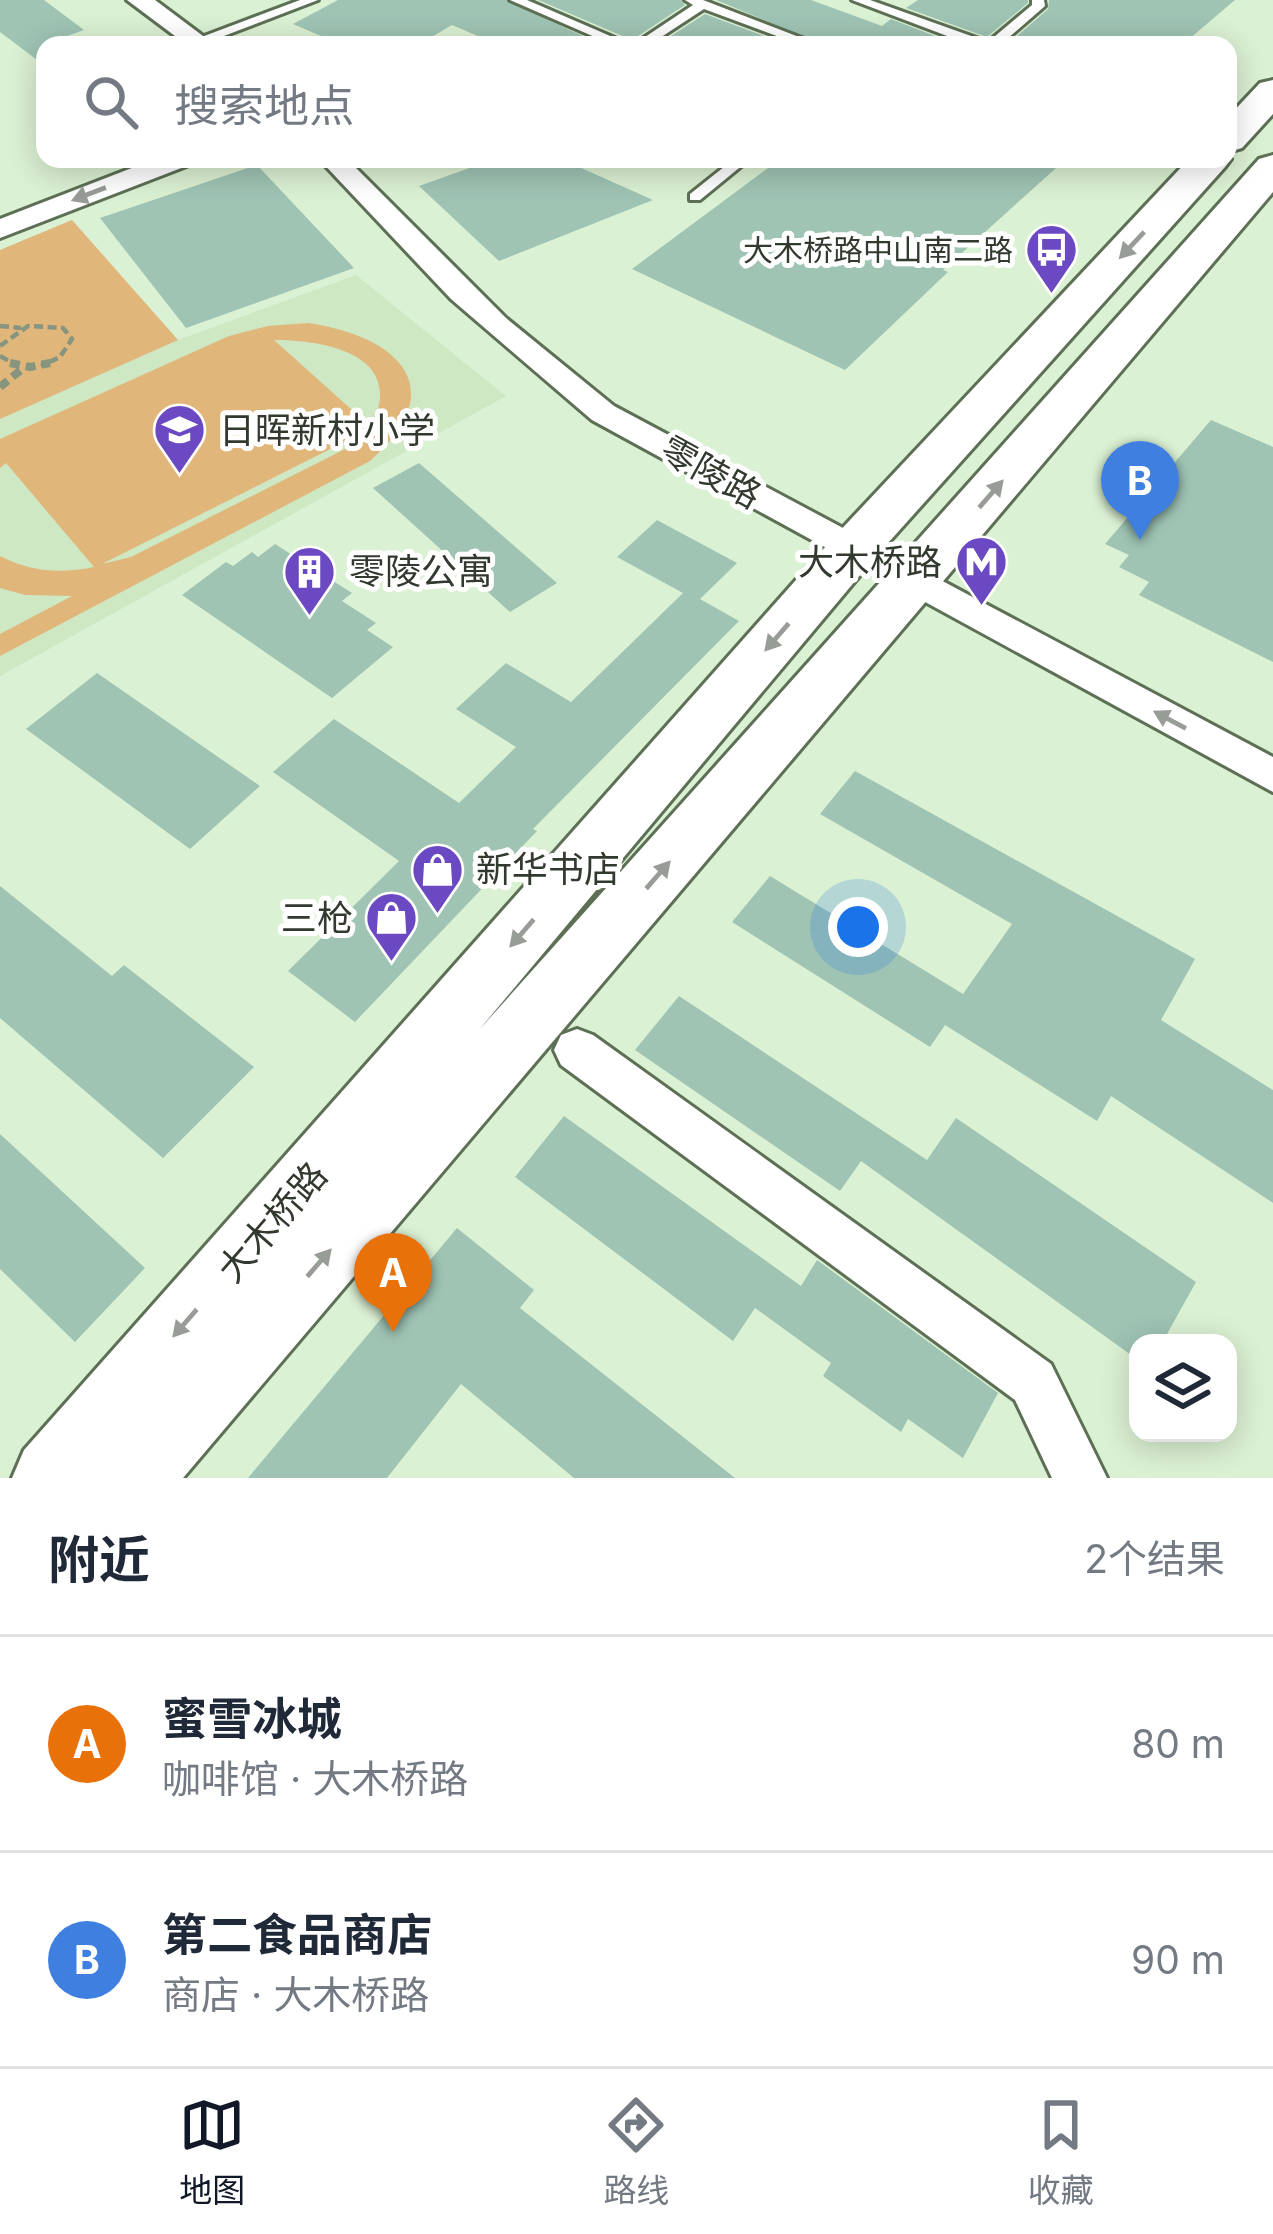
<!DOCTYPE html>
<html lang="zh">
<head>
<meta charset="utf-8">
<style>
	:root { --surface:#fff; --page:#f2f2f3; --text:#1f2937; --muted:#747a83; --line:#e0e1e3; --accent:#111827 }
	body { margin:0; font-family:Inter,"Noto Sans SC",sans-serif; background:var(--page); color:var(--text) }
	.controls { position:absolute; right:36px; bottom:36px; display:grid; overflow:hidden; border-radius:24px; box-shadow:0 6px 30px #0003 }
	.controls button { width:108px; height:108px; display:grid; place-items:center; padding:0; border:0; border-bottom:3px solid var(--line); background:var(--surface); color:var(--text); font:60px sans-serif }
	.you { position:absolute; left:858px; top:927px; width:42px; height:42px; margin:-30px; border:9px solid #fff; border-radius:50%; background:#1a73e8; box-shadow:0 0 0 18px #1a73e833 }
	.badge { display:grid; place-items:center; width:78px; height:78px; border-radius:50%; background:var(--accent); color:#fff; font-size:39px; font-weight:700 }
	.pin { position:absolute; translate:-50% -99px; filter:drop-shadow(0 3px 6px #0008) }
	.pin::after { content:''; position:absolute; top:63px; width:42px; height:36px; background:inherit; clip-path:polygon(0 0,100% 0,50% 100%) }
	.list { margin:0; padding:0; list-style:none }
	h2 { display:flex; justify-content:space-between; align-items:center; height:156px; margin:0; padding:0 48px; font-size:51px }
	h2 small { font-size:39px; font-weight:400; color:var(--muted) }
	.list li { display:grid; grid-template-columns:78px 1fr auto; gap:36px; align-items:center; box-sizing:border-box; height:216px; padding:0 48px; border-top:3px solid var(--line) }
	.list b { display:block; font-size:45px; white-space:nowrap }
	.list p { margin:0; font-size:39px; white-space:nowrap; color:var(--muted) }
	.list em { font-size:39px; font-style:normal; color:var(--muted) }
	.icon { flex:none; width:66px; height:66px; fill:none; stroke:currentColor; stroke-width:2; stroke-linecap:round; stroke-linejoin:round }
	.map { position:relative; flex:none; width:1273px; height:1478px; overflow:hidden }
	.search { position:absolute; background:var(--surface); box-shadow:0 6px 30px #0003; left:36px; right:36px; top:36px; height:132px; display:flex; align-items:center; gap:30px; box-sizing:border-box; padding:0 42px; border-radius:24px; color:var(--muted); font-size:45px }
	.sheet { height:588px; background:var(--surface) }
	nav { display:flex; justify-content:space-around; align-items:center; box-sizing:border-box; height:168px; border-top:3px solid var(--line); background:var(--surface); font-size:33px; color:var(--muted) }
	nav a { display:grid; justify-items:center; gap:6px }
	nav .on { color:var(--accent) }
	.map>svg:first-child { display:block }
</style>
</head>
<body>
<div class="map">
<svg width="1273" height="1478" viewBox="0 0 1273 1478">
	<rect width="100%" height="100%" fill="#dbf1d3"/>
	<path fill="#cee8c4" d="M72 220 178 340 356 275 506 396 0 676V250Z"/>
	<path fill="#e0b67a" fill-rule="evenodd" d="M72 220 178 340 0 419V250Z
		M308 323C397 336 454 387 370 461L0 656V634L72 596 25 595 0 588V556C31 572 60 574 94 567L6 463 0 468V439L229 336 268 326ZM274 340C328 340 407 356 371 427ZM366 431 353 445 131 557 102 564Z"/>
	<path fill="#9fc4b4" d="M0 0H44L84 30 45 44V66L0 32Z
		M338 0H506L602 45H499L452 25 418 45H342L293 24Z
		M538 0H681L685 5 632 40Z
		M716 0H811L882 26 891 19 958 45H824Z
		M918 0H1028V3L987 37 906 8Z
		M1049 0H1235L1182 45H1007L1048 9Z
		M705 14 788 45H657Z
		M495 159H561L653 200 499 261 419 186Z
		M780 159H1066L943 270 948 272 845 370 632 269Z
		M257 165 354 268 186 328 100 218Z
		M1211 420 1273 447V662L1139 595 1149 582 1119 567 1129 555 1105 544Z
		M419 463 557 583 510 612 373 488Z
		M657 520 737 563 700 599 739 621 533 829 537 831 355 1022 288 971 399 861 273 772 334 719 459 803 516 747 456 709 506 663 571 702 683 593 617 557Z
		M275 544 352 593 342 601 376 623 367 630 393 647 332 698 182 595 226 562 233 566 252 552 258 557Z
		M97 673 260 786 190 849 26 729Z
		M855 771 1195 959 1161 1020 1273 1090V1203L1111 1096 1097 1121 945 1025 930 1047 732 922 770 876 963 994 1012 924 820 814Z
		M0 886 112 976 124 965 254 1067 163 1158 0 1018Z
		M679 996 927 1160 956 1118 1196 1282 1162 1343H1138V1360L861 1161 840 1191 635 1050Z
		M564 1116 801 1286 817 1260 998 1393 963 1458 908 1419 901 1432 823 1376 831 1363 755 1308 733 1341 515 1177Z
		M0 1134 145 1268 75 1342 0 1269Z
		M457 1228 534 1290 520 1308 735 1478H574L461 1384 387 1478H248Z"/>
	<g fill="none" stroke-linecap="round" stroke-linejoin="round">
		<defs>
			<path id="lane" d="M300 0H318L203 44 191 41Z
				M510 0H527L631 45H613Z
				M685 0H703L820 45H801L704 9 649 45H633L693 5Z
				M852 0H870L988 42 1032 5V0H1044L1045 6 1000 45H971Z
				M734 159H750L700 200H690V194Z"/>
			<path id="street" d="M127 0H155L215 45H187Z
				M155 159H192L189 165 0 238V219Z
				M319 159H347L506 318 614 406 1273 757V792L592 420 451 299Z
				M577 1029 593 1035 1051 1364 1107 1478H1052L1015 1400 561 1065 554 1050 561 1035Z"/>
			<path id="secondary" d="M1273 80V114L1242 148 1228 152V117L1260 83Z
				M1228 155 1231 159 1225 167 871 562 479 1030 1259 159 1273 155V192L183 1478H12L24 1450 835 536 1189 159H1228Z"/>
		</defs>
		<use href="#lane" stroke="#5d6f55" stroke-width="6"/>
		<use href="#street" stroke="#5d6f55" stroke-width="6"/>
		<use href="#secondary" stroke="#5d6f55" stroke-width="6"/>
		<path stroke="#869580" stroke-width="4.5" stroke-dasharray="9 4.5" stroke-linecap="butt" d="M0 326 21 328
			M0 346 28 326 63 328 72 339 60 357 41 366
			M0 356 18 366"/>
		<path stroke="#869580" stroke-width="8" stroke-dasharray="10 6" stroke-linecap="butt" d="M10 363 30 367 50 363
			M0 387 22 369"/>
		<use href="#lane" fill="#fff" fill-rule="evenodd"/>
		<use href="#street" fill="#fff" fill-rule="evenodd"/>
		<use href="#secondary" fill="#fff" fill-rule="evenodd"/>
	</g>
	<defs><path id="oneway-solid" d="M-6-.8H1V-3.2L6.5 0L1 3.2V.8H-6Z" transform="scale(3)"/></defs>
	<g fill="#989c97">
		<use href="#oneway-solid" transform="translate(89 194) rotate(159)"/>
		<use href="#oneway-solid" transform="translate(1132 245) rotate(133)"/>
		<use href="#oneway-solid" transform="translate(991 494) rotate(-49)"/>
		<use href="#oneway-solid" transform="translate(777 637) rotate(131)"/>
		<use href="#oneway-solid" transform="translate(1170 720) rotate(-152)"/>
		<use href="#oneway-solid" transform="translate(658 875) rotate(-49)"/>
		<use href="#oneway-solid" transform="translate(522 933) rotate(131)"/>
		<use href="#oneway-solid" transform="translate(319 1263) rotate(-49)"/>
		<use href="#oneway-solid" transform="translate(185 1323) rotate(131)"/>
	</g>
	<defs>
		<symbol id="bus-pin" viewBox="-11 -11 22 30"><path d="M0 17L-7.5 6A9.5 9.5 0 1 1 7.5 6Z" fill="#6b49c2" stroke="#fff"/><path d="M-5-6H5V4H4V6H2V4H-2V6H-4V4H-5ZM-3.5-4V0h7V-4ZM-3.5 1.2v1.5H-2V1.2ZM2 1.2v1.5H3.5V1.2Z" fill="#fff"/></symbol>
		<symbol id="school-pin" viewBox="-11 -11 22 30"><path d="M0 17L-7.5 6A9.5 9.5 0 1 1 7.5 6Z" fill="#6b49c2" stroke="#fff"/><path d="M0-5L7-2L0 1L-7-2ZM-4 1L0 2.5L4 1V4Q0 6-4 4Z" fill="#fff"/></symbol>
		<symbol id="metro-pin" viewBox="-11 -11 22 30"><path d="M0 17L-7.5 6A9.5 9.5 0 1 1 7.5 6Z" fill="#6b49c2" stroke="#fff"/><path d="M-5.5 5V-5H-3L0 0L3-5H5.5V5H3V-.5L0 4L-3-.5V5Z" fill="#fff"/></symbol>
		<symbol id="building-pin" viewBox="-11 -11 22 30"><path d="M0 17L-7.5 6A9.5 9.5 0 1 1 7.5 6Z" fill="#6b49c2" stroke="#fff"/><path d="M-4-6H4V6H1V3H-1V6H-4ZM-2.5-4.3h1.7v1.8h-1.7ZM.8-4.3h1.7v1.8H.8ZM-2.5-1h1.7V.8h-1.7ZM.8-1h1.7V.8H.8Z" fill="#fff"/></symbol>
		<symbol id="shop-pin" viewBox="-11 -11 22 30"><path d="M0 17L-7.5 6A9.5 9.5 0 1 1 7.5 6Z" fill="#6b49c2" stroke="#fff"/><path d="M-5-2.5h2.3a2.7 3.5 0 0 1 5.4 0H5L5.5 6h-11ZM-1.5-2.5h3a1.5 2.3 0 0 0-3 0Z" fill="#fff"/></symbol>
	</defs>
	<g fill-rule="evenodd">
		<use href="#bus-pin" x="1022" y="220" width="59" height="81"/>
		<use href="#school-pin" x="150" y="400" width="59" height="81"/>
		<use href="#metro-pin" x="952" y="532" width="59" height="81"/>
		<use href="#building-pin" x="280" y="542" width="59" height="81"/>
		<use href="#shop-pin" x="408" y="840" width="59" height="81"/>
		<use href="#shop-pin" x="362" y="888" width="59" height="81"/>
	</g>
	<g text-anchor="middle" dominant-baseline="central" stroke-width="10" stroke-linejoin="round" paint-order="stroke">
		<g font-size="30" fill="#323a2f" stroke="#fff" text-anchor="end">
			<text x="1013" y="250">大木桥路中山南二路</text>
		</g>
		<g font-size="36" fill="#323a2f" stroke="#fff" text-anchor="start">
			<text x="219" y="430">日晖新村小学</text>
			<text x="942" y="562" text-anchor="end">大木桥路</text>
			<text x="349" y="571">零陵公寓</text>
			<text x="476" y="869">新华书店</text>
			<text x="353" y="918" text-anchor="end">三枪</text>
		</g>
		<g font-size="36" fill="#323a2f" stroke="#fff">
			<text transform="translate(711 472) rotate(29)">零陵路</text>
			<text transform="translate(272 1222) rotate(-49)">大木桥路</text>
		</g>
	</g>
</svg>
<div class="controls">
<button><svg class="icon" aria-label="layers" viewBox="0 0 24 24"><path d="M12 4l9 5-9 5-9-5zM3 14l9 5 9-5"/></svg></button>
</div>
<div class="you"></div>
<div class="pin badge" style="left:393px;top:1332px;background:#e8710a">A</div>
<div class="pin badge" style="left:1140px;top:540px;background:#3f7fe0">B</div>
<div class="search"><svg class="icon" aria-label="search" viewBox="0 0 24 24"><circle cx="10" cy="10" r="6"/><path d="M15 15l6 6"/></svg>搜索地点</div>
</div>
<section class="sheet">
<h2>附近<small>2个结果</small></h2>
<ul class="list">
<li><span class="badge" style="background:#e8710a">A</span><div><b>蜜雪冰城</b><p>咖啡馆 · 大木桥路</p></div><em>80 m</em></li>
<li><span class="badge" style="background:#3f7fe0">B</span><div><b>第二食品商店</b><p>商店 · 大木桥路</p></div><em>90 m</em></li>
</ul>
</section>
<nav>
<a class="on"><svg class="icon" aria-label="map" viewBox="0 0 24 24"><path d="M3 6l6-2 6 2 6-2v14l-6 2-6-2-6 2zM9 4v14M15 6v14"/></svg>地图</a>
<a><svg class="icon" aria-label="directions" viewBox="0 0 24 24"><path d="M12 3l9 9-9 9-9-9zM9 14v-3h6M13 9l2 2-2 2"/></svg>路线</a>
<a><svg class="icon" aria-label="saved" viewBox="0 0 24 24"><path d="M7 4h10v16l-5-4-5 4z"/></svg>收藏</a>
</nav>
</body>
</html>
